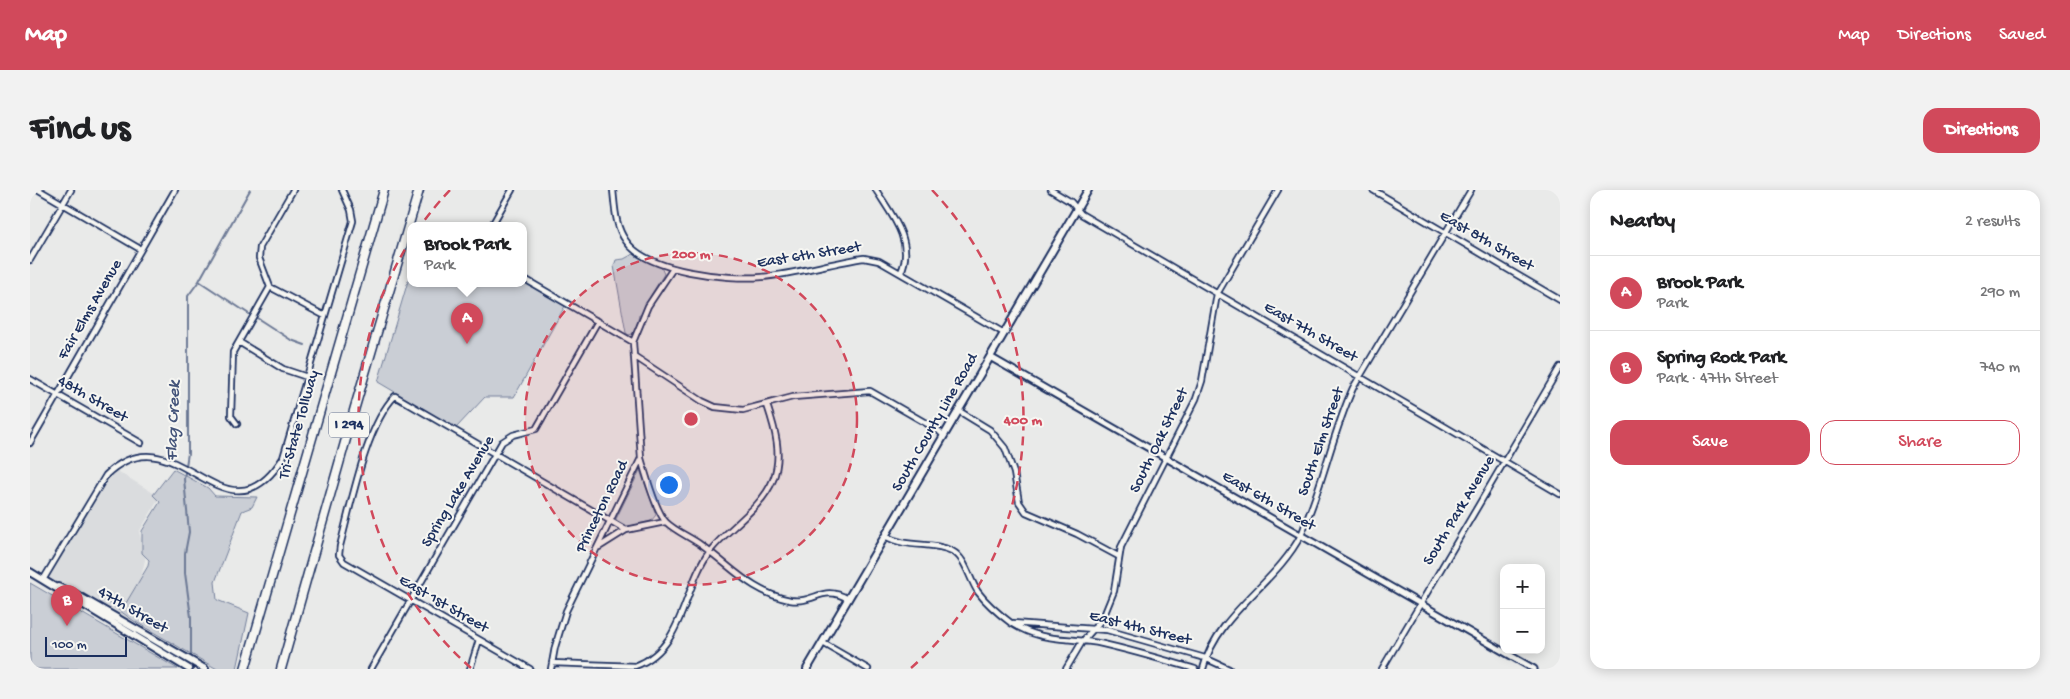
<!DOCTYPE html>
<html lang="en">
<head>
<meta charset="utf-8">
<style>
	:root { --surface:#fff; --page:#f2f2f2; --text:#202124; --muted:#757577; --line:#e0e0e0; --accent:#d1495b }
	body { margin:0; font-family:"Gochi Hand",sans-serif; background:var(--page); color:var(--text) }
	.controls { position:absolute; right:15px; bottom:15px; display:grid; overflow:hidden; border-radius:10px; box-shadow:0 2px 12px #0003 }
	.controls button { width:45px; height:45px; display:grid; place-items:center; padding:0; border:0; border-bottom:1px solid var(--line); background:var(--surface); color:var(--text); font:25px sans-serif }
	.scale { position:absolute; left:15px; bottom:12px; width:82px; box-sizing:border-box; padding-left:5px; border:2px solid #1b2f5e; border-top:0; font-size:14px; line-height:18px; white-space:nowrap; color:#1b2f5e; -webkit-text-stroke:4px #f6f6f2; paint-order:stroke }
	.you { position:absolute; left:638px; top:294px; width:18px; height:18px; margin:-12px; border:4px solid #fff; border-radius:50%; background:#1a73e8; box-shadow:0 0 0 8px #1a73e833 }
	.badge { display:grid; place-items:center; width:32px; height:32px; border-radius:50%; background:var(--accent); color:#fff; font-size:16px; font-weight:700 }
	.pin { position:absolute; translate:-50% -41px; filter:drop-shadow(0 1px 2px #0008) }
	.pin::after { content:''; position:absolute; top:26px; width:18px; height:15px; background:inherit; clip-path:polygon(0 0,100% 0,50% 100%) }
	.popup { position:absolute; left:377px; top:32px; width:120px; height:65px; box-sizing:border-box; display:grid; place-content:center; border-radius:10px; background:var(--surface); filter:drop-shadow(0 1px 4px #0005); font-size:16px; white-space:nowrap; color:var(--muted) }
	.popup b { font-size:19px; color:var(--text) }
	.popup::after { content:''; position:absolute; left:50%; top:100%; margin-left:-10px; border:10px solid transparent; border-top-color:var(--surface) }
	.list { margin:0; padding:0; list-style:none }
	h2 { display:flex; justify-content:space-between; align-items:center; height:65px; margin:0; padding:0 20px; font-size:21px }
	h2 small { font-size:16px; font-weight:400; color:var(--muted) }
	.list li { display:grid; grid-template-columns:32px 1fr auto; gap:15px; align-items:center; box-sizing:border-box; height:75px; padding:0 20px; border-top:1px solid var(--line) }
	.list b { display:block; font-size:19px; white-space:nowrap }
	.list p { margin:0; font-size:16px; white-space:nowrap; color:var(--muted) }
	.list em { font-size:16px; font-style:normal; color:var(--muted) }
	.actions { display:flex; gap:10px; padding:15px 20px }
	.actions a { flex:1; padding:11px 0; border:1px solid var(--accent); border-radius:15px; text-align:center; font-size:18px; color:var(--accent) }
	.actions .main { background:var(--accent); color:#fff }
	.map { position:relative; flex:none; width:1530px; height:479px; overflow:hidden; border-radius:15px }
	header { display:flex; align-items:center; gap:30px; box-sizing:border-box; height:70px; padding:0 25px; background:var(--accent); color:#fff }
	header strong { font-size:24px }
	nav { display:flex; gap:28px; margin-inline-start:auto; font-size:18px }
	.intro { display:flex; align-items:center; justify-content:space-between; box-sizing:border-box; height:120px; padding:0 30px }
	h1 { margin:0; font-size:35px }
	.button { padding:12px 22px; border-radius:15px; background:var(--accent); color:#fff; font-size:18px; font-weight:700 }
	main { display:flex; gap:30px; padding:0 30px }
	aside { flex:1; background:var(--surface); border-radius:15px; box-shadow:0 2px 12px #0003 }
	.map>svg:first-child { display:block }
</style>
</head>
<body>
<header>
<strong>Map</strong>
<nav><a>Map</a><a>Directions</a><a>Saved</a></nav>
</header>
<div class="intro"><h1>Find us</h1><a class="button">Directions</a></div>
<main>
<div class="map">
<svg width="1530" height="479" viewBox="0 0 1530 479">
	<rect width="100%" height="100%" fill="#e9eae9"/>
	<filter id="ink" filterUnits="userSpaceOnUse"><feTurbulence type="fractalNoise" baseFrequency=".02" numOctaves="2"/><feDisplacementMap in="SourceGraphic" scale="10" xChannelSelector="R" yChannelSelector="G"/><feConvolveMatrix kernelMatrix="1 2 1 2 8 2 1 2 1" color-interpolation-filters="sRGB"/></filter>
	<g filter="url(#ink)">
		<path fill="#dadcde" d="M84 279 130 307 109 342 116 365 101 434 16 389 78 285Z"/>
		<path fill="#caced5" stroke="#727e9a" d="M605 63 631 77 634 84 621 105 612 126 609 125 605 143 599 145 596 143 584 76 586 70 594 69Z
			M381 81V93L493 92 535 116 484 207H455L426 238 348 192Z
			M143 279 178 298 185 306 227 307 222 317 212 321 185 392 187 410 219 423 207 479H187L104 431 79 413 84 407 96 413 118 376 119 370 112 363V341L130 312 123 305Z
			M610 280 626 325 621 331 596 337 587 332 586 329Z
			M0 393 148 479H0Z"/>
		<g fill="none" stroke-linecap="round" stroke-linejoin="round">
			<path stroke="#6c7995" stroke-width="2" d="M169 91 219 124
				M227 128 261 150 275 155
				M161 469V427L155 383V363L159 342 154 289 158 263V106L169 91 220 0"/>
			<defs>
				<path id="minor" d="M9 0 110 59
					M583 0C585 18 585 36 596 51 617 82 698 90 732 87 766 84 800 73 834 68L849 71 974 143
					M846 0C861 24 885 52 871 82
					M1021 0 1041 12 1051 24 1530 304
					M1343 0 1530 110
					M462 35 482 0
					M0 70 41 0
					M493 88 603 152
					M240 97 295 126
					M209 152 253 179 277 187
					M604 166 672 211 685 217 713 220 763 207 840 201 908 240 914 246
					M0 189 111 253
					M929 221 960 240 975 258 984 283 989 312 996 322 1047 344 1088 366
					M207 234 201 226 203 162 240 97 229 68 230 57 263 0
					M0 253 145 0
					M611 268C615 282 626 322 636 332 645 341 660 347 671 355 702 377 721 402 760 410 785 414 792 394 818 409
					M855 346C878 359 902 351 922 361 936 368 939 389 948 402 957 414 969 424 981 433 1015 454 1038 446 1073 454 1104 461 1134 470 1165 479
					M569 357 596 340 635 332
					M13 390 76 285C147 217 194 361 253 268L323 31 321 20 312 0
					M983 433 1077 440 1175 468 1199 479
					M793 453 838 479
					M522 473 605 476C655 458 652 398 680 361 699 337 731 319 743 290 753 265 745 239 737 215
					M341 479 472 252 483 245 506 239 568 131
					M440 479 449 450
					M500 479 314 372 309 365 310 356C321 315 336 235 365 206L596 340
					M521 479 525 457 536 421 611 268 603 152 618 116 642 80
					M1036 479 1052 452 1073 428 1084 401 1091 357 1166 209 1172 191 1187 104 1248 0
					M1173 479C1187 423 1246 394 1271 345 1274 340 1275 333 1278 327 1295 285 1304 240 1323 198L1441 0
					M1352 479 1530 177"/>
				<path id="tertiary" d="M960 167 1504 479"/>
				<path id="secondary" d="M0 382 159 479
					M28 397 47 405 175 479
					M777 479 1058 0"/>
				<path id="motorway" d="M215 479 354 0
					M251 479 325 217 389 0"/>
			</defs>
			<use href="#minor" stroke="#1b2f5e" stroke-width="8"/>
			<use href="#tertiary" stroke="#1b2f5e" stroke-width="9"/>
			<use href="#secondary" stroke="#1b2f5e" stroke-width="10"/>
			<use href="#motorway" stroke="#1b2f5e" stroke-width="11"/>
			<use href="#minor" stroke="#f6f6f2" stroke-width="4.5"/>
			<use href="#tertiary" stroke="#f6f6f2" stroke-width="5"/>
			<use href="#secondary" stroke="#f6f6f2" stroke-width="6"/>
			<use href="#motorway" stroke="#f6f6f2" stroke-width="8"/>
		</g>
	</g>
	<circle cx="661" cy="229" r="166" fill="#d1495b" fill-opacity=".12"/>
	<g fill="none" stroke="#d1495b" stroke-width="2.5" stroke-dasharray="9 6">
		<circle cx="661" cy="229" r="166"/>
		<path d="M441 478A332 332 0 0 1 420 0M902 0A332 332 0 0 1 881 478"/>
	</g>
	<g text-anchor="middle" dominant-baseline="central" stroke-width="4" stroke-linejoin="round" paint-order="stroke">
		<rect fill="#f6f6f2" stroke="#5d6b8a" stroke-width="1" x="299" y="222.5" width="40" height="25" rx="4"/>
		<g font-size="15" font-weight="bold" fill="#1b2f5e">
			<text x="319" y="235">I 294</text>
		</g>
		<g font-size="16" fill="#1b2f5e" stroke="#f6f6f2">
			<text transform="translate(1456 52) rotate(30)">East 8th Street</text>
			<text transform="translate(779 66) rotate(-9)">East 6th Street</text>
			<text transform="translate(61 120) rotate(-60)">Fair Elms Avenue</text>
			<text transform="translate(1280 143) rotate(30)">East 7th Street</text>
			<text transform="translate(62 210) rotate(30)">48th Street</text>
			<text transform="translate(906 233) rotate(-60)">South County Line Road</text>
			<text transform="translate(270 235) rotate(-74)">Tri-State Tollway</text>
			<text transform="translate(1130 251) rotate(-64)">South Oak Street</text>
			<text transform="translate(1292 252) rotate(-71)">South Elm Street</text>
			<text transform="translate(429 302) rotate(-59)">Spring Lake Avenue</text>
			<text transform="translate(1238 312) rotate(30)">East 6th Street</text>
			<text transform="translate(573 317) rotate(-64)">Princeton Road</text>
			<text transform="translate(1430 321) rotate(-59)">South Park Avenue</text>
			<text transform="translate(413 415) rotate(30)">East 1st Street</text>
			<text transform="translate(102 421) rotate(30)">47th Street</text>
			<text transform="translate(1110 439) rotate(14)">East 4th Street</text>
		</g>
		<g font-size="18" font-style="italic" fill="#44547a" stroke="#f6f6f2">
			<text transform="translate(144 231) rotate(-88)">Flag Creek</text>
		</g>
	</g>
	<circle cx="661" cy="229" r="8" fill="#d1495b" stroke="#f6f6f2" stroke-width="2.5"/>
	<g font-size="15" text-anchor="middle" font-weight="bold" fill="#d1495b" stroke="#f6f6f2" stroke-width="4" stroke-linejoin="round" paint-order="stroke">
		<text x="661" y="68">200 m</text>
		<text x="993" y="234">400 m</text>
	</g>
</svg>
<div class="controls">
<button>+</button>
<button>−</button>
</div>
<div class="scale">100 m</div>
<div class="you"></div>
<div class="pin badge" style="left:437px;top:154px">A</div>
<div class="popup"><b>Brook Park</b>Park</div>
<div class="pin badge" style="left:37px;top:436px">B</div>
</div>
<aside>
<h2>Nearby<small>2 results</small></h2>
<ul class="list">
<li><span class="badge">A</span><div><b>Brook Park</b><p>Park</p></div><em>290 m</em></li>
<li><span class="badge">B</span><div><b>Spring Rock Park</b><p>Park · 47th Street</p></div><em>740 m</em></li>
</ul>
<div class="actions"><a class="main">Save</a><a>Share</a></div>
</aside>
</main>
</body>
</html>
